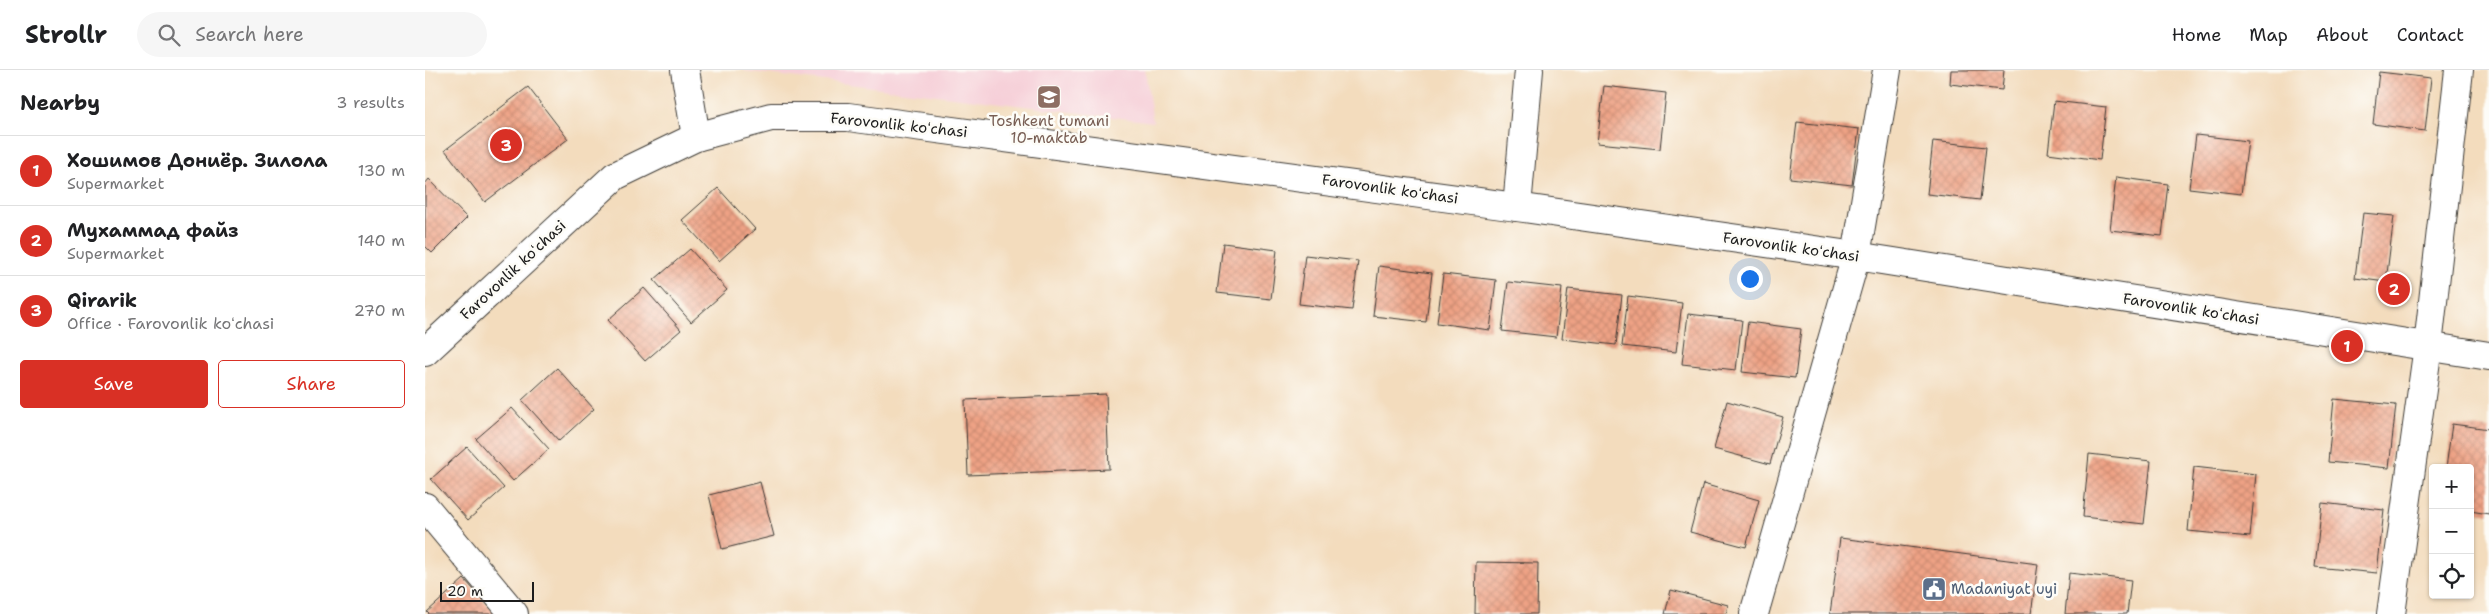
<!DOCTYPE html>
<html lang="en">
<head>
<meta charset="utf-8">
<style>
	:root { --surface:#fff; --page:#f6f6f6; --text:#202124; --muted:#757577; --line:#e0e0e0; --accent:#d93025 }
	body { margin:0; font-family:"Shantell Sans",sans-serif; background:var(--page); color:var(--text) }
	.controls { position:absolute; right:15px; bottom:15px; display:grid; overflow:hidden; border-radius:5px; box-shadow:0 1px 4px #0004 }
	.controls button { width:45px; height:45px; display:grid; place-items:center; padding:0; border:0; border-bottom:1px solid var(--line); background:var(--surface); color:var(--text); font:25px sans-serif }
	.scale { position:absolute; left:15px; bottom:12px; width:94px; box-sizing:border-box; padding-left:5px; border:2px solid #1c1c1c; border-top:0; font-size:14px; line-height:18px; white-space:nowrap; color:#1c1c1c; -webkit-text-stroke:4px #fdfcf7; paint-order:stroke }
	.you { position:absolute; left:1324px; top:208px; width:18px; height:18px; margin:-12px; border:4px solid #fff; border-radius:50%; background:#1a73e8; box-shadow:0 0 0 8px #1a73e833 }
	.badge { display:grid; place-items:center; width:32px; height:32px; border-radius:50%; background:var(--accent); color:#fff; font-size:16px; font-weight:700 }
	.pin { position:absolute; translate:-50% -50%; border:2px solid #fff; box-shadow:0 1px 5px #0006 }
	.list { margin:0; padding:0; list-style:none }
	h2 { display:flex; justify-content:space-between; align-items:center; height:65px; margin:0; padding:0 20px; font-size:21px }
	h2 small { font-size:16px; font-weight:400; color:var(--muted) }
	.list li { display:grid; grid-template-columns:32px 1fr auto; gap:15px; align-items:center; box-sizing:border-box; height:70px; padding:0 20px; border-top:1px solid var(--line) }
	.list b { display:block; font-size:19px; white-space:nowrap }
	.list p { margin:0; font-size:16px; white-space:nowrap; color:var(--muted) }
	.list em { font-size:16px; font-style:normal; color:var(--muted) }
	.actions { display:flex; gap:10px; padding:15px 20px }
	.actions a { flex:1; padding:11px 0; border:1px solid var(--accent); border-radius:5px; text-align:center; font-size:18px; color:var(--accent) }
	.actions .main { background:var(--accent); color:#fff }
	.icon { flex:none; width:28px; height:28px; fill:none; stroke:currentColor; stroke-width:2; stroke-linecap:round; stroke-linejoin:round }
	.map { position:relative; flex:none; width:2064px; height:544px; overflow:hidden }
	header { display:flex; align-items:center; gap:30px; box-sizing:border-box; height:70px; padding:0 25px; background:var(--surface); border-bottom:1px solid var(--line) }
	header strong { font-size:24px }
	nav { display:flex; gap:28px; margin-inline-start:auto; font-size:18px }
	.search { width:350px; height:45px; background:var(--page); display:flex; align-items:center; gap:12px; box-sizing:border-box; padding:0 18px; border-radius:28px; color:var(--muted); font-size:19px }
	main { display:flex }
	aside { flex:1; background:var(--surface) }
	.map>svg:first-child { display:block }
</style>
</head>
<body>
<header>
<strong>Strollr</strong>
<div class="search"><svg class="icon" aria-label="search" viewBox="0 0 24 24"><circle cx="10" cy="10" r="6"/><path d="M15 15l6 6"/></svg>Search here</div>
<nav><a>Home</a><a>Map</a><a>About</a><a>Contact</a></nav>
</header>
<main>
<aside>
<h2>Nearby<small>3 results</small></h2>
<ul class="list">
<li><span class="badge">1</span><div><b>Хошимов Дониёр. Зилола</b><p>Supermarket</p></div><em>130 m</em></li>
<li><span class="badge">2</span><div><b>Мухаммад файз</b><p>Supermarket</p></div><em>140 m</em></li>
<li><span class="badge">3</span><div><b>Qirarik</b><p>Office · Farovonlik koʻchasi</p></div><em>270 m</em></li>
</ul>
<div class="actions"><a class="main">Save</a><a>Share</a></div>
</aside>
<div class="map">
<svg width="2064" height="544" viewBox="0 0 2064 544">
	<defs>
		<pattern id="building-cross-hatch" width="8" height="8" patternUnits="userSpaceOnUse" patternTransform="scale(1.25)"><rect width="8" height="8" fill="#eea285"/><path d="M0 0l8 8M0 8l8-8" fill="none" stroke="#cc8b72"/></pattern>
	</defs>
	<rect width="100%" height="100%" fill="#fdfcf7"/>
	<filter id="ink" filterUnits="userSpaceOnUse"><feTurbulence type="fractalNoise" baseFrequency=".02" numOctaves="2"/><feDisplacementMap in="SourceGraphic" scale="10" xChannelSelector="R" yChannelSelector="G"/><feConvolveMatrix kernelMatrix="1 2 1 2 8 2 1 2 1" color-interpolation-filters="sRGB"/></filter>
	<filter id="wash" filterUnits="userSpaceOnUse"><feTurbulence type="fractalNoise" baseFrequency=".0096" numOctaves="4" result="noise"/><feDisplacementMap in="SourceGraphic" scale="20" xChannelSelector="R" yChannelSelector="G"/><feGaussianBlur stdDeviation="1.12" result="paint"/><feColorMatrix in="noise" values="0 0 0 0 0 0 0 0 0 0 0 0 0 0 0 0 0 1.4 0 .05"/><feComposite in="paint" operator="in"/></filter>
	<g filter="url(#wash)">
		<rect width="100%" height="100%" fill="#f3dcbd"/>
		<path fill="#f6cfd8" d="M318 0H720L728 52 319 1Z"/>
		<g id="blocks">
			<path fill="url(#building-cross-hatch)" d="M1526 0H1579L1577 20 1525 14Z
				M1954 2 2006 8 2000 61 1948 54Z
				M1179 16 1241 23 1235 79 1172 73Z
				M103 17 143 69 60 132 20 80Z
				M1629 31 1681 37 1675 90 1623 83Z
				M1372 52 1434 59 1427 115 1365 108Z
				M1771 65 1823 71 1816 124 1764 118Z
				M1508 71 1561 77 1555 130 1502 124Z
				M1691 107 1743 114 1737 166 1685 160Z
				M4 109 42 148 7 183 0 176V114Z
				M293 118 330 159 294 191 257 150Z
				M1938 143 1969 146 1961 212 1930 208Z
				M798 173 852 180 846 229 792 223Z
				M265 179 302 220 266 252 229 210Z
				M880 185 933 191 927 240 874 234Z
				M954 196 1007 203 1001 252 948 246Z
				M1018 204 1071 210 1065 260 1012 253Z
				M1083 212 1137 218 1131 267 1077 261Z
				M219 218 256 260 220 291 183 250Z
				M1143 219 1197 225 1191 275 1137 269Z
				M1203 226 1257 233 1251 282 1197 276Z
				M1263 244 1317 250 1311 300 1257 294Z
				M1323 252 1376 259 1370 308 1317 302Z
				M132 298 169 339 134 371 97 330Z
				M681 324 684 399 543 405 540 330Z
				M1909 329 1971 335 1964 398 1903 392Z
				M1302 331 1358 347 1345 394 1289 379Z
				M87 338 124 379 88 411 51 369Z
				M2027 354 2064 359V444L2045 441V398H2021Z
				M42 377 79 418 43 450 6 409Z
				M1664 384 1726 391 1719 454 1658 447Z
				M1769 397 1831 404 1825 467 1763 461Z
				M335 412 349 466 297 479 284 425Z
				M1278 414 1334 430 1321 477 1265 462Z
				M1897 433 1959 440 1952 503 1890 497Z
				M1415 468 1613 494 1606 544H1405Z
				M1051 492 1113 493 1112 544H1050Z
				M1644 503 1706 510 1702 544H1640Z
				M39 509 71 544H4L2 542Z
				M1246 520 1303 535 1301 544H1240Z"/>
		</g>
	</g>
	<g filter="url(#ink)">
		<use href="#blocks" fill-opacity="0" stroke="#3c3934" stroke-width="1"/>
		<g fill="none" stroke-linecap="round" stroke-linejoin="round">
			<defs>
				<path id="minor" d="M260 0 271 67
					M1092 137 1104 0
					M0 437 89 544
					M1329 544 1431 186 1462 0
					M1966 544 2003 276"/>
				<path id="tertiary" d="M2003 276 2034 0
					M0 282 190 106 271 67 346 47H423L1092 137 1431 186 2064 286"/>
			</defs>
			<use href="#minor" stroke="#3c3934" stroke-width="30"/>
			<use href="#tertiary" stroke="#3c3934" stroke-width="30"/>
			<use href="#minor" stroke="#fff" stroke-width="28"/>
			<use href="#tertiary" stroke="#fff" stroke-width="28"/>
		</g>
	</g>
	<defs>
		<symbol id="school-square" viewBox="-11 -11 22 22"><rect x="-9" y="-9" width="18" height="18" rx="4" fill="#8d6e63" stroke="#fdfcf7"/><path d="M0-5L7-2L0 1L-7-2ZM-4 1L0 2.5L4 1V4Q0 6-4 4Z" fill="#fff"/></symbol>
		<symbol id="civic-square" viewBox="-11 -11 22 22"><rect x="-9" y="-9" width="18" height="18" rx="4" fill="#5c6f8a" stroke="#fdfcf7"/><path d="M-.6-6.5H3V-4.5H.6V-3L4-1V1h2V6H-6V1h2V-1L-.6-3ZM-1.2 2.5V6h2.4V2.5Z" fill="#fff"/></symbol>
	</defs>
	<g fill-rule="evenodd">
		<use href="#school-square" x="610" y="13" width="28" height="28"/>
		<use href="#civic-square" x="1495" y="505" width="28" height="28"/>
	</g>
	<g text-anchor="middle" dominant-baseline="central" stroke-width="5" stroke-linejoin="round" paint-order="stroke">
		<g font-size="15" fill="#785e54" stroke="#fdfcf7">
			<text x="624" y="51">Toshkent tumani<tspan x="624" dy="17">10-maktab</tspan></text>
		</g>
		<g font-size="15" fill="#1c1c1c" stroke="#fdfcf7">
			<text transform="translate(474 55) rotate(6)">Farovonlik koʻchasi</text>
			<text transform="translate(965 119) rotate(8)">Farovonlik koʻchasi</text>
			<text transform="translate(1366 177) rotate(8)">Farovonlik koʻchasi</text>
			<text transform="translate(88 200) rotate(-43)">Farovonlik koʻchasi</text>
			<text transform="translate(1766 239) rotate(9)">Farovonlik koʻchasi</text>
		</g>
		<g font-size="15" fill="#4e5e75" stroke="#fdfcf7" text-anchor="start">
			<text x="1526" y="519">Madaniyat uyi</text>
		</g>
	</g>
</svg>
<div class="controls">
<button>+</button>
<button>−</button>
<button><svg class="icon" aria-label="locate" viewBox="0 0 24 24"><circle cx="12" cy="12" r="6"/><path d="M12 2v4M12 18v4M2 12h4M18 12h4"/></svg></button>
</div>
<div class="scale">20 m</div>
<div class="you"></div>
<div class="pin badge" style="left:1922px;top:276px">1</div>
<div class="pin badge" style="left:1969px;top:219px">2</div>
<div class="pin badge" style="left:81px;top:75px">3</div>
</div>
</main>
</body>
</html>
